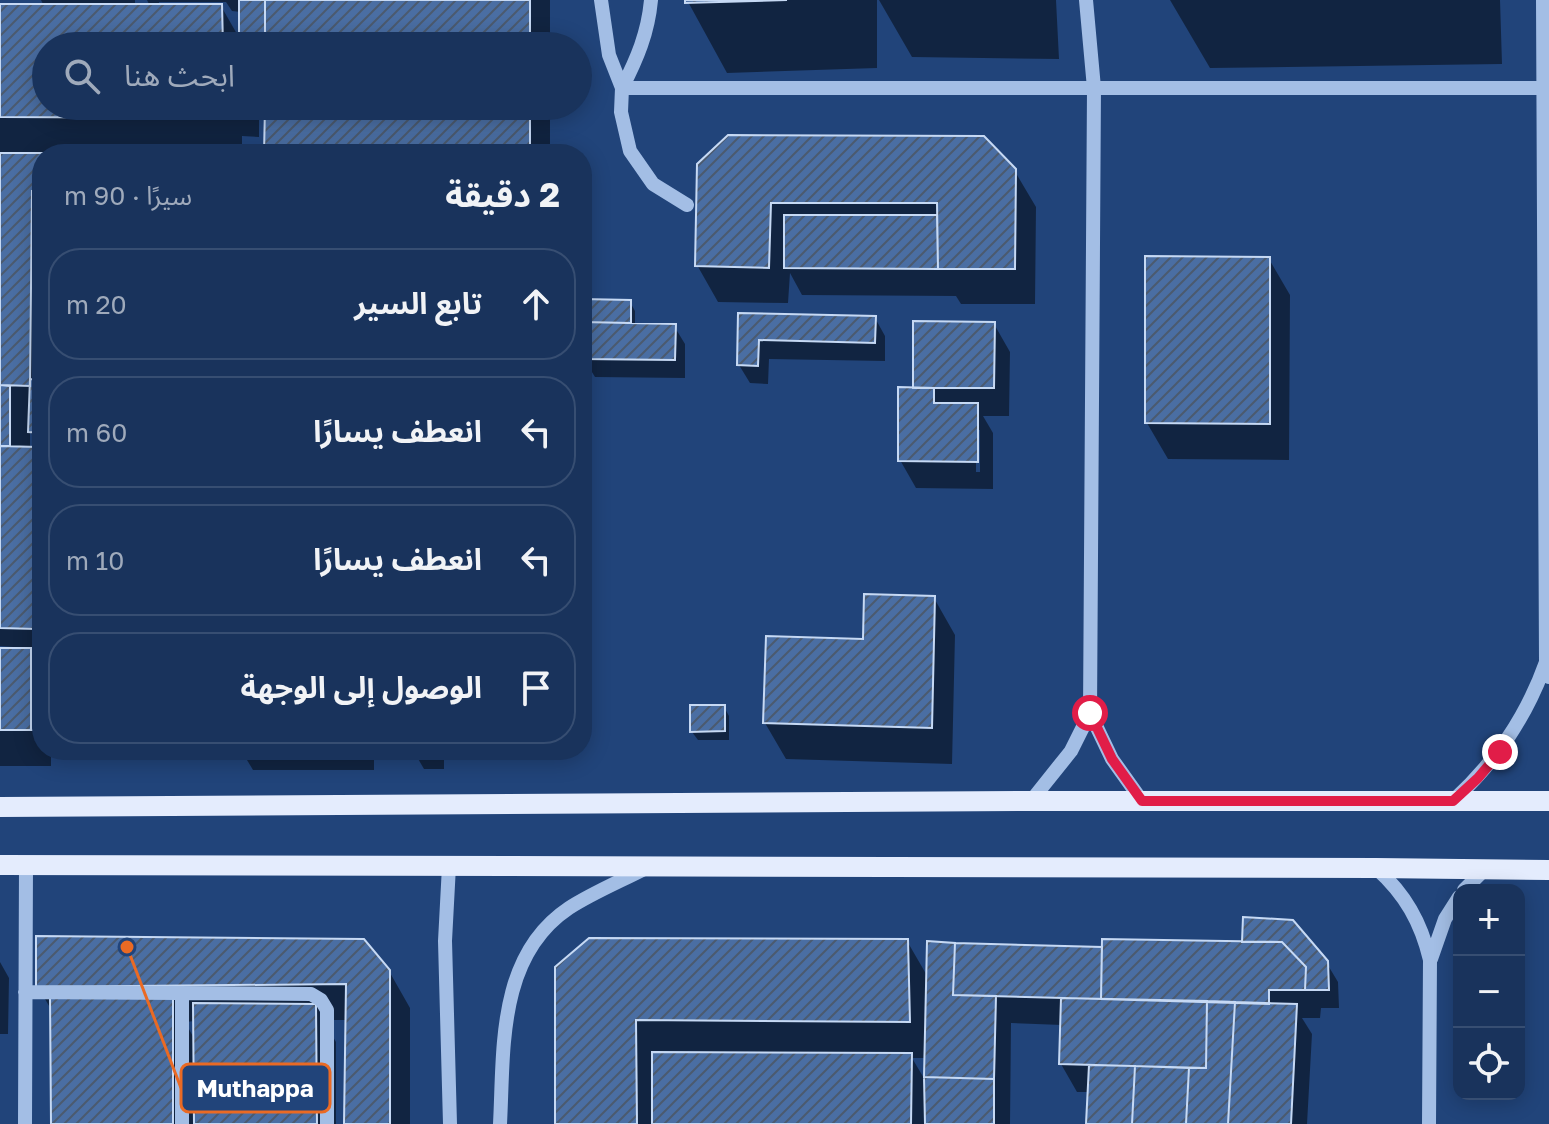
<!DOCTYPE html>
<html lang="ar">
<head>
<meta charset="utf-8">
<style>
	:root { --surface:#19335c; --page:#263f65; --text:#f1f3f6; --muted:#9faabb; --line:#374e72 }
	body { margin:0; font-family:"Golos Text","Noto Sans Arabic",sans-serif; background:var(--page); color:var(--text); direction:rtl }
	.controls { position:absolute; right:24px; bottom:24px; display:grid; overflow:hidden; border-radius:16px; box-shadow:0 4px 20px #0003 }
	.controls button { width:72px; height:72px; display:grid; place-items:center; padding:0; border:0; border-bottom:2px solid var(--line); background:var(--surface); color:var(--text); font:40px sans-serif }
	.stop { position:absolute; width:24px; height:24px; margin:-18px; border:6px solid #e11d48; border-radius:50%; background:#fff }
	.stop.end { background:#e11d48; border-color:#fff; box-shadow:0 2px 8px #0008 }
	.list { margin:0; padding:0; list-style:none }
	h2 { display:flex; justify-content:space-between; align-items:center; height:104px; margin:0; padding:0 32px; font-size:34px }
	h2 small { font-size:26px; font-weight:400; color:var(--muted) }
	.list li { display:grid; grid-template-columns:52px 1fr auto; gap:24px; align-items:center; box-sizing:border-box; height:112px; margin:0 16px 16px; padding:0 16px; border:2px solid var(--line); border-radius:32px }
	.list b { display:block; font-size:30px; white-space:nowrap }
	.list em { font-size:26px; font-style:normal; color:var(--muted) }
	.icon { flex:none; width:44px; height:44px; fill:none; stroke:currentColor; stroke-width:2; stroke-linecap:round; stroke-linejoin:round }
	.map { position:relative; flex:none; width:1549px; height:1124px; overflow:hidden; direction:ltr }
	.search { position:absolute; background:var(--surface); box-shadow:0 4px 20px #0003; left:32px; top:32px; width:560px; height:88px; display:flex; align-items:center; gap:20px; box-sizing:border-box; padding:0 28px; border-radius:44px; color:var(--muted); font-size:30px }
	.panel { position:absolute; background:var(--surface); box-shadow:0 4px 20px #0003; left:32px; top:144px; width:560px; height:616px; border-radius:32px; direction:rtl }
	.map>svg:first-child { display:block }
</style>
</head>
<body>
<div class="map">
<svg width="1549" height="1124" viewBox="0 0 1549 1124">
	<defs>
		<pattern id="building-hatch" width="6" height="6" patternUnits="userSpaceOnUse" patternTransform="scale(2)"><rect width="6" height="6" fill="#4a6ea3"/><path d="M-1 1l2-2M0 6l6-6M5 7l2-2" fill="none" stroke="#4b5a6f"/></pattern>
	</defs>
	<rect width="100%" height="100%" fill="#21447a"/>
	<path fill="#0007" fill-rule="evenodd" d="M41 0H135V6H150L147 0H550V46H46V106H259V137L242 136V154H42V430H39V434L42 435V750H191V757H51V766H0V650H13V647L0 646V6H44ZM159 2H226L232 11 241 12V41L221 6H159ZM30 431 40 449 30 448Z
		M687 0H877V68L727 73Z
		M879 0H1056L1059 59 912 57Z
		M1170 0H1500L1502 64 1210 68Z
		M266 106H550V154H266Z
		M699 164 1014 170 1036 207 1035 304H961L956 296 802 295 790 273 788 303 718 302 697 265Z
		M1269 259 1290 295 1289 460 1168 459 1147 423Z
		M584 301 630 302 635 311V325L674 326 685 344V378L595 377 584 359Z
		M740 315 875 318 885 336V361L769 359 768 384 750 383 739 365Z
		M994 324 1010 352 1009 416H983L993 433V489L916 488 900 460 914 390ZM976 430H980V472H976Z
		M934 598 955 635 952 764 786 759 765 723 865 641Z
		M724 707 729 716V740H698L692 732Z
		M241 750H374V770H253Z
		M413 750H444V769H424Z
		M907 941 929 979 1326 962 1338 982 1339 1008H1321L1320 1018H1302L1312 1034 1307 1124H1088L1089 1092H1077L1061 1064 1062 1025 1011 1023 1010 1124H557V968ZM912 1058H928V1085Z
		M0 962 9 978 8 1034H0Z
		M389 971 410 1008V1124H346L347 1020H323L336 1042V1124H53L52 1011 38 987ZM195 1021V1040L185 1022Z"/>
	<path fill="url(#building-hatch)" stroke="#c6d9f4" stroke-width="2" d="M239 0H265V45H239Z
		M265 0H530V46H265Z
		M685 0H787L685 3Z
		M0 4H222L223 46H46V106H223V118L0 117Z
		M223 106H249V119L223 118Z
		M265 106H530V154H264Z
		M728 135 984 136 1016 169 1015 269H938L937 203H771L769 268 695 266 697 164Z
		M0 153H235L42 154V191H32L30 386 0 385Z
		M784 215H937L938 269 784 268Z
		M1145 256 1270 257V424L1145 423Z
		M582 299 631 300V323L582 322Z
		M738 313 876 316 875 343 759 340 758 366 737 365Z
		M913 321 995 322 994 388H913Z
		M582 322 676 324 675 360 582 359Z
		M30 379 42 380V433L28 432Z
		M0 385 10 386V446H0Z
		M898 387 934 388V403H978V462L898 461Z
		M0 446 38 447 36 629 0 628Z
		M38 447H42V486H37Z
		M37 539H42V587H36Z
		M864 594 935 596 932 728 763 723 766 636 863 639Z
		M0 648H31V730H0Z
		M31 648H42V692H31Z
		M31 692H42V730H31Z
		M690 705H725V731L690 732Z
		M1243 917 1293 920 1328 961 1329 990H1305L1306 967 1282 942H1242Z
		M36 936 364 939 390 970V1124H344L346 984 36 987Z
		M589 938 908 939 910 1022 636 1020 637 1124H555V967Z
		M1102 939 1282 942 1306 967 1305 990H1269V1004L1101 999Z
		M927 941 955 943 953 995 996 996 994 1079 924 1077Z
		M955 943 1102 947 1101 999 953 995Z
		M50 996 173 997V1124H51Z
		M1061 998 1207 1001 1206 1068 1059 1064Z
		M1207 1001 1235 1002 1228 1124H1186L1189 1068H1206Z
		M1235 1002 1297 1004 1291 1124H1228Z
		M193 1003 316 1004 317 1124H194Z
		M652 1052 912 1053 911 1124H652Z
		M1089 1065 1135 1066 1132 1124H1086Z
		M1135 1066 1189 1068 1186 1124H1132Z
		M924 1077 994 1079V1124H925Z"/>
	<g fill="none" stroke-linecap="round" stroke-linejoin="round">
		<path stroke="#a3bee5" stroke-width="14" d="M601 0 609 55 622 88 621 112 630 151 653 184 687 205
			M1543 0 1546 661 1549 677
			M622 88H1549
			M622 88C637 59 648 33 651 0
			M1090 713 1112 759 1142 801
			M1031 801 1071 751 1090 713 1094 88 1086 0
			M1453 801C1496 761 1526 718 1546 662
			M449 866 445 941 450 1124
			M1376 868C1405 894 1421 922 1430 960L1429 1124
			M1464 890 1485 869
			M1431 959 1445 919 1459 897
			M25 992 311 994 321 1000 327 1010V1124
			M25 1124 26 865
			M182 1124V993
			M500 1124C504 1049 497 956 569 908 592 893 621 881 646 868"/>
		<path stroke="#e4ecfd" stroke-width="20" d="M0 807 1031 801H1549
			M0 865 1376 868 1549 870"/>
	</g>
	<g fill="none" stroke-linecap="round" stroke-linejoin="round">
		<path stroke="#e11d48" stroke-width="10" d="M1090 713 1112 759 1142 801H1453L1478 778 1500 752"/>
	</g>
	<path fill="none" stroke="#ea6a24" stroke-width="3" d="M127 947L181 1088"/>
	<circle fill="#ea6a24" stroke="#21447a" stroke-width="3" cx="127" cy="947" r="8"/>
	<rect fill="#21447a" stroke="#ea6a24" stroke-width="3" x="181" y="1064" width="149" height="48" rx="8"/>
	<g font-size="24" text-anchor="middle" font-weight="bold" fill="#fff">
		<text x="255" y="1097">Muthappa</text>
	</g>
</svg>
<div class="controls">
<button>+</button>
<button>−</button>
<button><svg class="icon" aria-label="locate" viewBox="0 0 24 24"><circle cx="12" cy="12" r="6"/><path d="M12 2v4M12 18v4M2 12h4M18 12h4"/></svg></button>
</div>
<div class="stop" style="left:1090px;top:713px"></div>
<div class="stop end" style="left:1500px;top:752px"></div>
<div class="search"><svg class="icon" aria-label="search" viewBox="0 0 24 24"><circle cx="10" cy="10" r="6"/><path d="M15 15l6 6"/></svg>ابحث هنا</div>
<section class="panel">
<h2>2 دقيقة<small>سيرًا · 90 m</small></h2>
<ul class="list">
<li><svg class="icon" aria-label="ahead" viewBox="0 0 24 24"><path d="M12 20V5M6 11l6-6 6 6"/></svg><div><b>تابع السير</b></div><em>20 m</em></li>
<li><svg class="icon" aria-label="left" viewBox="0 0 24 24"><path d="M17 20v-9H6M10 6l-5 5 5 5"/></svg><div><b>انعطف يسارًا</b></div><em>60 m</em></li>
<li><svg class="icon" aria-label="left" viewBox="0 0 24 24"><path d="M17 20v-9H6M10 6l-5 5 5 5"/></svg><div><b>انعطف يسارًا</b></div><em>10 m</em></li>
<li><svg class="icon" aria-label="arrive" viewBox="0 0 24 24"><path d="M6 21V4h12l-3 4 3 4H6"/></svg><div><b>الوصول إلى الوجهة</b></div></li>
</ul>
</section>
</div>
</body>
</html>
